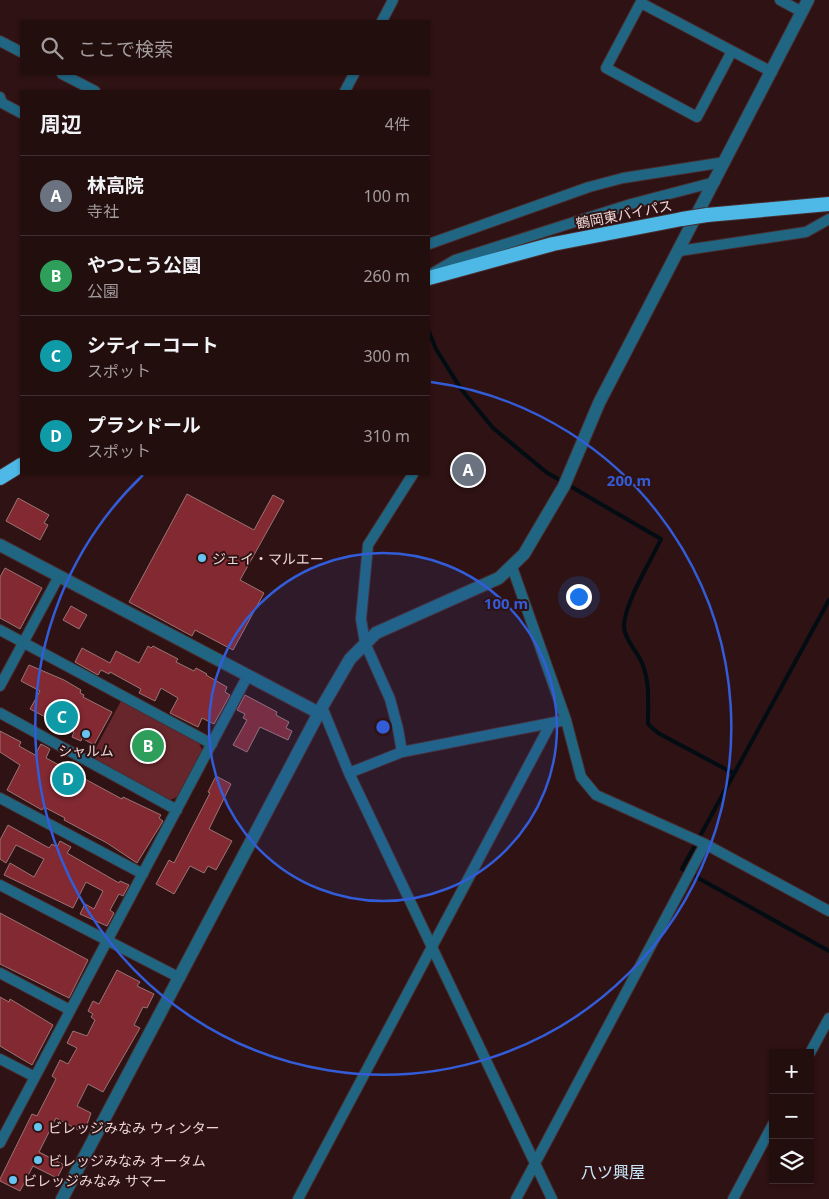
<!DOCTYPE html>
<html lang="ja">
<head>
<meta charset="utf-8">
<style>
	:root { --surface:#230e0e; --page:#2b1717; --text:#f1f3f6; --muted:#a39c9e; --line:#402e2e; --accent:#2563eb }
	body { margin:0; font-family:"Noto Sans","Noto Sans JP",sans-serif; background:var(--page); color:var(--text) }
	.controls { position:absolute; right:15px; bottom:15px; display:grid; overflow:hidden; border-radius:0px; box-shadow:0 1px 4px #0004 }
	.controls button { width:45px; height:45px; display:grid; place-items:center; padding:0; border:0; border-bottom:1px solid var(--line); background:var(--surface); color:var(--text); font:25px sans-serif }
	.you { position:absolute; left:578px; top:596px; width:18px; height:18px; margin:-12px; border:4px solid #fff; border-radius:50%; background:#1a73e8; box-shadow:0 0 0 8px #1a73e833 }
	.badge { display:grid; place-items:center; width:32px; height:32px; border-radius:50%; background:var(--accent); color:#fff; font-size:16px; font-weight:700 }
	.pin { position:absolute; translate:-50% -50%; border:2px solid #fff; box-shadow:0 1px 5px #0006 }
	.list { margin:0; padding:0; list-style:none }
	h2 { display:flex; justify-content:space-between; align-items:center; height:65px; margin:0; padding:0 20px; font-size:21px }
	h2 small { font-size:16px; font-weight:400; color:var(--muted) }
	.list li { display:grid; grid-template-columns:32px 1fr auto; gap:15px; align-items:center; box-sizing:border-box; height:80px; padding:0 20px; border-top:1px solid var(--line) }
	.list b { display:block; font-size:19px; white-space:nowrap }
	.list p { margin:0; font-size:16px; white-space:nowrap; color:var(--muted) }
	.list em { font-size:16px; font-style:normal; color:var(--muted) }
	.icon { flex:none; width:28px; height:28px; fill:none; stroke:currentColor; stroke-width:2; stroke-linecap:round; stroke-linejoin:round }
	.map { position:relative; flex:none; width:829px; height:1199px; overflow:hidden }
	.search { position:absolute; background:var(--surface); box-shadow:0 1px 4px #0004; left:20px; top:20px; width:410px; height:55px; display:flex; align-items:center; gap:12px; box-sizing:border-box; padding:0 18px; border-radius:0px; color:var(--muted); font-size:19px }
	.panel { position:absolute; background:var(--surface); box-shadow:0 1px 4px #0004; left:20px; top:90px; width:410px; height:385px; border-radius:0px }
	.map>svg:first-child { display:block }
</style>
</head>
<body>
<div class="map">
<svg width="829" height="1199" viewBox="0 0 829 1199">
	<rect width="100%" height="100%" fill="#2f1213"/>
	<path fill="#67262b" d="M122 699 198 741 203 752 179 796 170 800 91 757Z"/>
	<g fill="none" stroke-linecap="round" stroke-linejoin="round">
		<path stroke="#020c13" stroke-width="4" d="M429 332 436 349 461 389 493 428 546 472 661 539C650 563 627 598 624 624 623 638 637 651 642 663 650 682 648 703 648 724L658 733 733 773
			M829 600 682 869 829 951"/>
	</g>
	<path fill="#822932" stroke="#9a7474" d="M187 494 254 530 273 495 284 501 240 580 264 593 233 650 195 630 192 636 129 602Z
		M18 498 49 515 44 523 48 525 40 540 6 521Z
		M5 568 42 588 20 629 0 618V577Z
		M71 606 87 615 79 629 63 620Z
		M148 646 151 648 153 646 178 659 176 662 194 671 196 668 207 674 206 675 227 687 225 692 230 695 214 724 202 718 198 727 170 713 178 698 161 688 155 701 139 693 141 689 110 672 109 674 101 670 98 675 75 662 82 648 110 663 116 651 139 663Z
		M29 665 64 680 81 690 80 693 84 695 83 697 112 712 94 745 82 738 81 741 72 737 74 732 30 709 40 691 21 681Z
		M245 695 277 712 276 715 289 722 286 728 292 731 288 740 260 727 247 752 233 745 247 720 243 718 245 714 237 710Z
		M0 731 21 742 19 746 35 755 41 744 50 749 46 758 122 799 123 797 161 815 159 818 163 821 137 863 107 843 64 820 65 818 44 807 42 810 7 790 20 765 0 752Z
		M216 776 231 784 209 829 232 841 216 870 208 866 204 873 190 866 174 894 156 884 169 860 174 863 210 793 208 792Z
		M8 825 49 848 52 844 57 847 60 841 71 847 67 853 119 883 120 881 129 885 123 896 119 894 110 910 114 913 107 926 80 914 85 904 94 909 103 891 86 882 73 908 4 875 10 863 34 877 44 859 16 845 6 863 0 859V840Z
		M0 913 88 960 69 998 0 964Z
		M117 970 140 982 137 986 154 994 147 1008 143 1007 134 1025 140 1028 103 1092 88 1084 77 1106 91 1113 84 1133 56 1118 39 1152 64 1165 57 1178 33 1166 20 1191 0 1181V1179L32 1114 37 1116 56 1079 52 1076 60 1060 68 1064 77 1048 67 1043 73 1031 87 1036 95 1020 91 1017 93 1014 88 1011 93 1001 99 1004Z
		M0 997 9 1002 10 999 53 1025 32 1065 0 1046Z"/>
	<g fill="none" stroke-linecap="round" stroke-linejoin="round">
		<defs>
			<path id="minor" d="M642 0 606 68 697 117 732 51
				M780 0 802 12
				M641 3 772 72
				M382 21 393 0
				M0 41 21 52
				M62 74 95 91
				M345 91 354 74
				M0 97 2 103 21 113
				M429 244 589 187 623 178 725 162
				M679 251 806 232 829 219
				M433 273 455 260 631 204 715 182
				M512 567 566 720 581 777 596 795 705 844 829 911
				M0 630 212 744
				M0 686 59 576
				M322 707 349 773 552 1199
				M0 713 177 810
				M402 752 398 729 390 699 365 643 361 619 368 545 413 474
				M349 773 402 752 566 720
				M0 798 143 874
				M0 885 180 978
				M0 973 70 1010
				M810 1053 829 1018
				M0 1059 35 1077
				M0 1143 248 675
				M298 1199 551 723
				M516 1199 705 844
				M733 1199 773 1124"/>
			<path id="tertiary" d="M0 545 319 713
				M62 1199 322 707 350 659 376 633 499 578 524 554 564 486 599 403 808 0"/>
			<path id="trunk" d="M707 215 829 204
				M429 278 553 244 682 219
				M0 478 21 465"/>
		</defs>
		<use href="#minor" stroke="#492d2e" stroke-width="12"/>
		<use href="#tertiary" stroke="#492d2e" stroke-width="14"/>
		<use href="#trunk" stroke="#492d2e" stroke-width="16"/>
		<use href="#minor" stroke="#206582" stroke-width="10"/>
		<use href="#tertiary" stroke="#206582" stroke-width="12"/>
		<use href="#trunk" stroke="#4eb8e6" stroke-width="14"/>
		<defs>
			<path id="trunk-bridge" d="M682 219 707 215"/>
		</defs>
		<use href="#trunk-bridge" stroke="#492d2e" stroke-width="16" stroke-linecap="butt"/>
		<use href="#trunk-bridge" stroke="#4eb8e6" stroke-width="14"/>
	</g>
	<circle cx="383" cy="727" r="174" fill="#325cd8" fill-opacity=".12"/>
	<g fill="none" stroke="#325cd8" stroke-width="2.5">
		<circle cx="383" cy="727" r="174"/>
		<path d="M431 382A348 348 0 1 1 143 475"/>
	</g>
	<g fill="#67c4f0" stroke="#2f1213" stroke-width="2">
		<circle cx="202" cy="558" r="5"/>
		<circle cx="86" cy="734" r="5"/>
		<circle cx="38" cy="1127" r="5"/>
		<circle cx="38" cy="1160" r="5"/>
		<circle cx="13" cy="1180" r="5"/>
	</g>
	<g text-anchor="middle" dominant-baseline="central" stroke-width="4" stroke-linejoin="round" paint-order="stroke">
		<g font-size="14" fill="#ebd5d5" stroke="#2f1213">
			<text transform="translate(624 214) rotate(-11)">鶴岡東バイパス</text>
		</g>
		<g font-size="14" fill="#ebd5d5" stroke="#2f1213" text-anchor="start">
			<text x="212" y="558">ジェイ・マルエー</text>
			<text x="86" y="750" text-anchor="middle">シャルム</text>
			<text x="48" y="1127">ビレッジみなみ ウィンター</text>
			<text x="48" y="1160">ビレッジみなみ オータム</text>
			<text x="23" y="1180">ビレッジみなみ サマー</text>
		</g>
		<g font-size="16" fill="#cbeafb" stroke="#2f1213">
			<text x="613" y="1172">八ツ興屋</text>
		</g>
	</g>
	<circle cx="383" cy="727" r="8" fill="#325cd8" stroke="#2f1213" stroke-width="2.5"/>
	<g font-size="15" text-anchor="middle" font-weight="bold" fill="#325cd8" stroke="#2f1213" stroke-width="4" stroke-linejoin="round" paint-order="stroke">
		<text x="629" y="486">200 m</text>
		<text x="506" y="609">100 m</text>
	</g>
</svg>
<div class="controls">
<button>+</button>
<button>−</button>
<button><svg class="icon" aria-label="layers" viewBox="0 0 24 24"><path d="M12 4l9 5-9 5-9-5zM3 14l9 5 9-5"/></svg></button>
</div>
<div class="you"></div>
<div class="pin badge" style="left:468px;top:470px;background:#6b7280">A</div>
<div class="pin badge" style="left:148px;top:746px;background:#2e9e5b">B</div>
<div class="pin badge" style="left:62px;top:717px;background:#0f9aa8">C</div>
<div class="pin badge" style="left:68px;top:779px;background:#0f9aa8">D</div>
<div class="search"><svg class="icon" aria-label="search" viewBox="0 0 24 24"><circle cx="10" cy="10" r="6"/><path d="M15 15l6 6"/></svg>ここで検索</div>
<section class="panel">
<h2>周辺<small>4件</small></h2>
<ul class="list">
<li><span class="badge" style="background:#6b7280">A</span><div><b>林高院</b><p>寺社</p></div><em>100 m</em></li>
<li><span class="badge" style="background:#2e9e5b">B</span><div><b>やつこう公園</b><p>公園</p></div><em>260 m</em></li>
<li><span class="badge" style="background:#0f9aa8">C</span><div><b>シティーコート</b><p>スポット</p></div><em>300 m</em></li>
<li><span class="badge" style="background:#0f9aa8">D</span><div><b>プランドール</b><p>スポット</p></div><em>310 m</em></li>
</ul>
</section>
</div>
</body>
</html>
